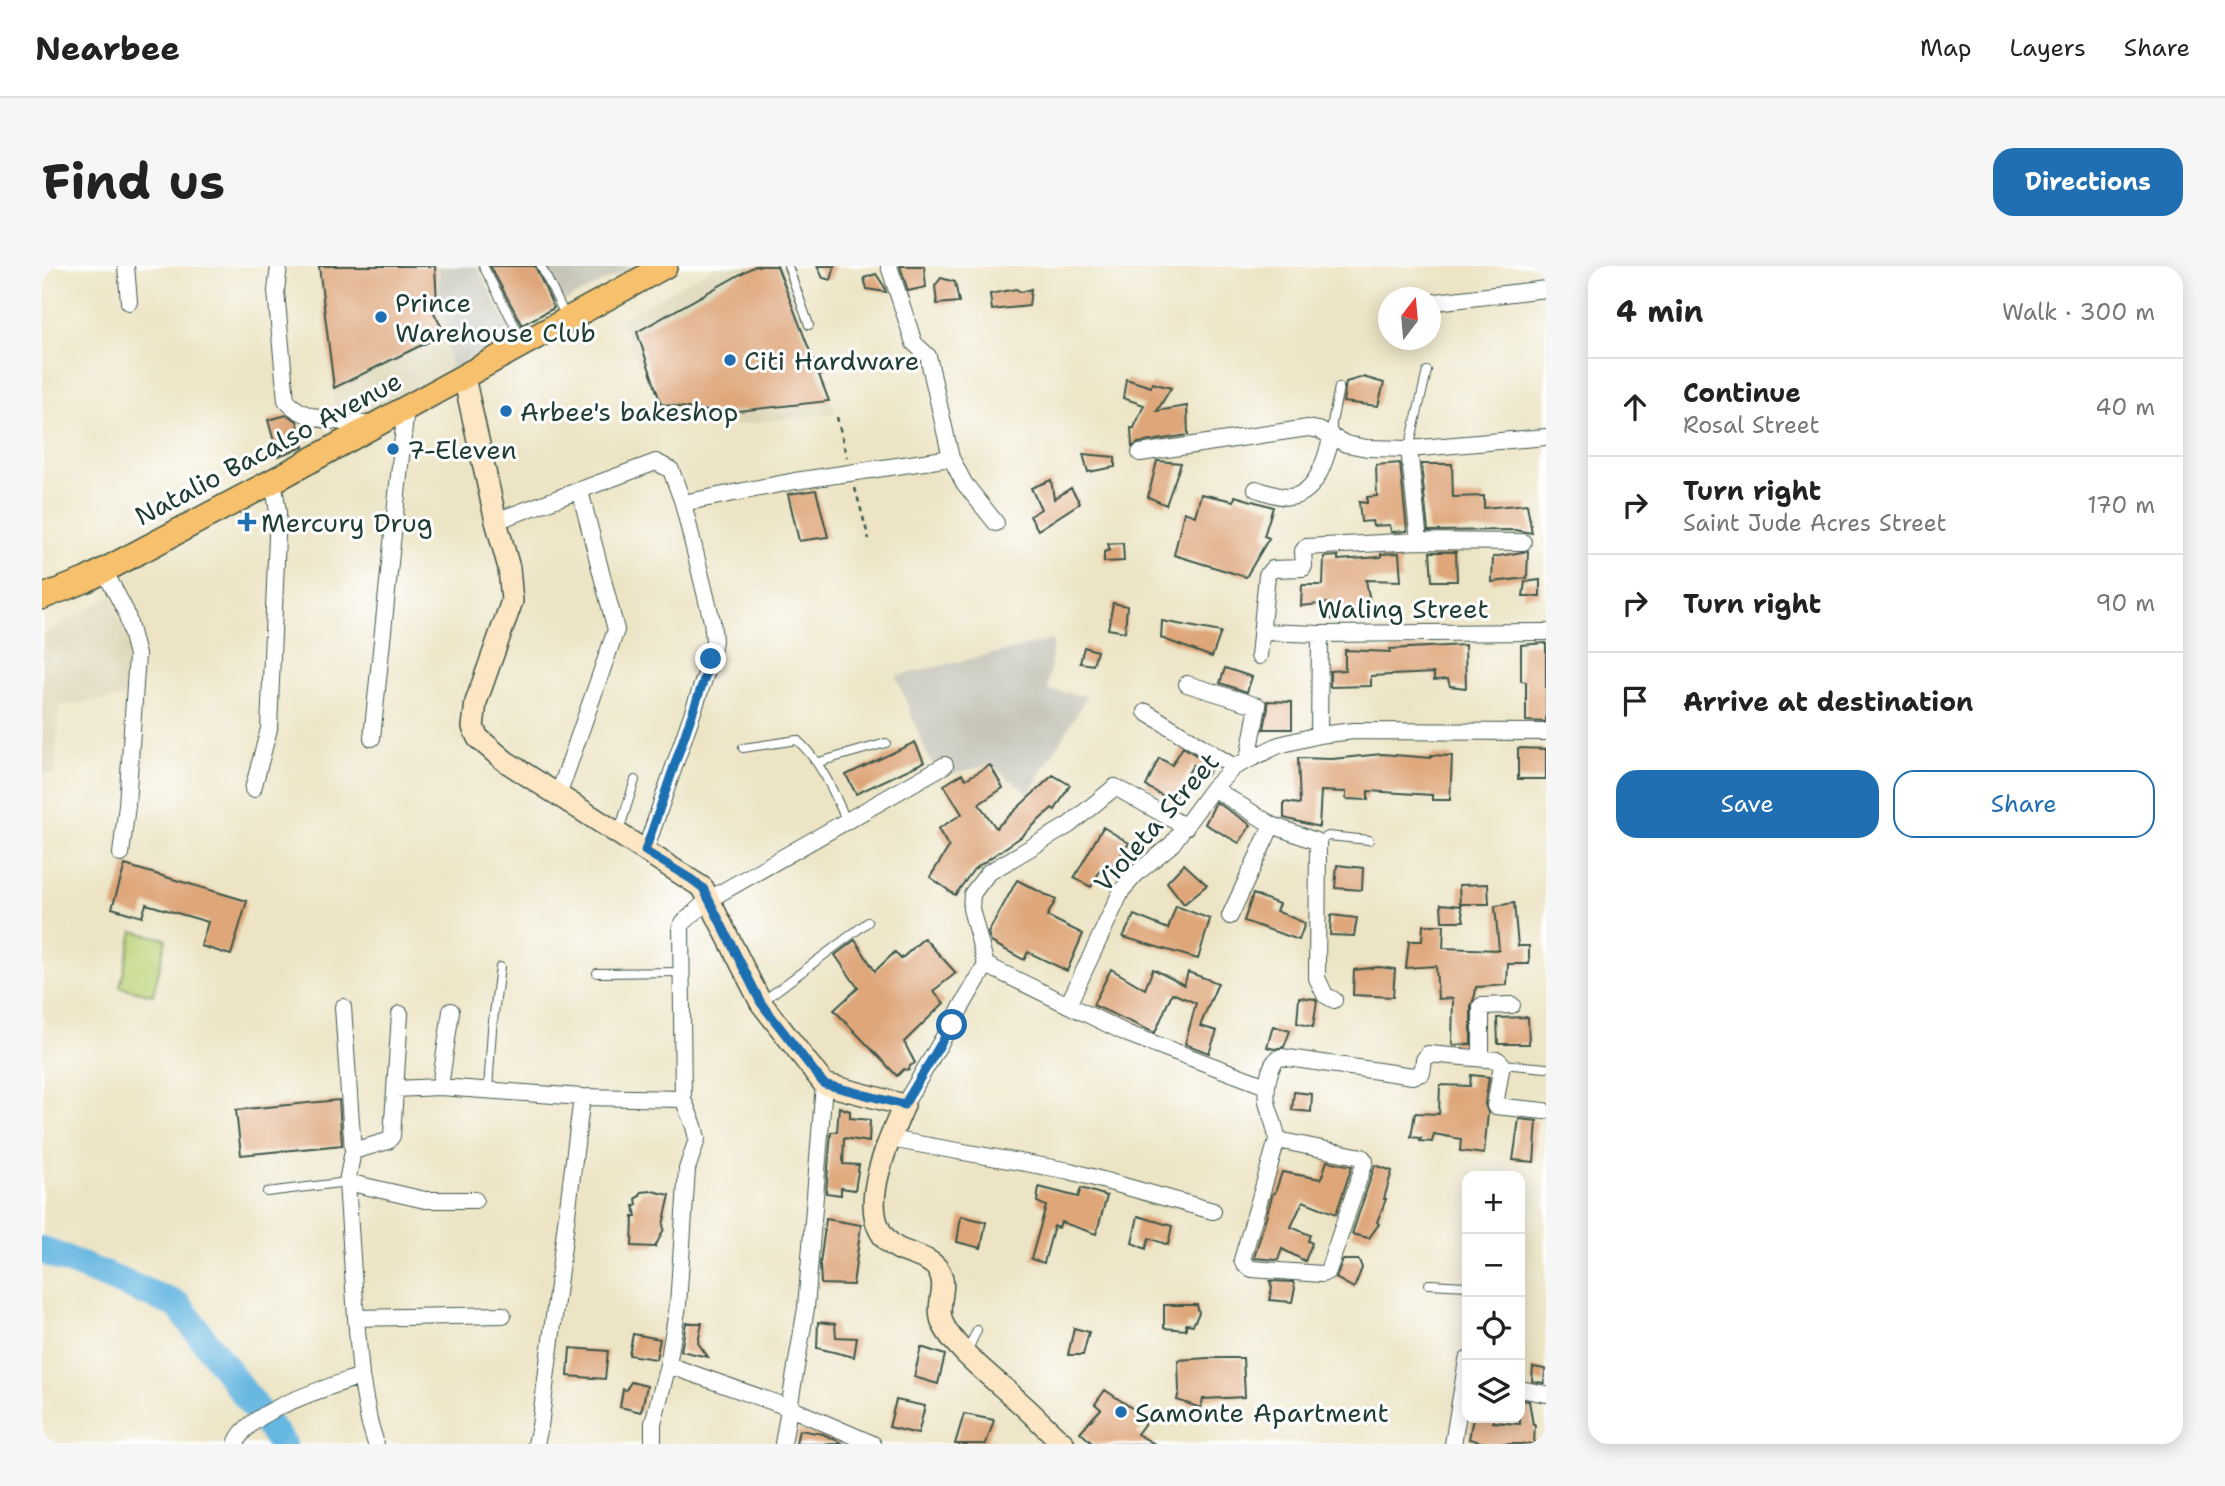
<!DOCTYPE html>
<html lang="en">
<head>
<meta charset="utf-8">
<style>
	:root { --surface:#fff; --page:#f6f6f6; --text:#222; --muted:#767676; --line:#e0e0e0; --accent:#1f6fb2 }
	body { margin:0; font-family:"Shantell Sans",sans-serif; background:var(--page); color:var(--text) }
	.controls { position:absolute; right:21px; bottom:21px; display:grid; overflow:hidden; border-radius:14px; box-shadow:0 4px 18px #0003 }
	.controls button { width:63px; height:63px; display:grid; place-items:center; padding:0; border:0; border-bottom:2px solid var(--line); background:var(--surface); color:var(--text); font:35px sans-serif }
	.compass { position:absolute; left:1336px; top:21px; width:63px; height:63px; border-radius:50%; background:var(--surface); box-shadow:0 4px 18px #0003; rotate:16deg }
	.stop { position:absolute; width:21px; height:21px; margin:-16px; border:5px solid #1f6fb2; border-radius:50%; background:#fff }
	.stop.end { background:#1f6fb2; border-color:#fff; box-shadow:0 2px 7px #0008 }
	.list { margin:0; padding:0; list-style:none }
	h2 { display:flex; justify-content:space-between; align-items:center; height:91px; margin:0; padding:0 28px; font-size:30px }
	h2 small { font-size:23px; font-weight:400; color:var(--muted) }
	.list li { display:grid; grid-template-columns:46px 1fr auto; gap:21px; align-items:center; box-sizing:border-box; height:98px; padding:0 28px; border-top:2px solid var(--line) }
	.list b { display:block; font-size:26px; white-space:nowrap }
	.list p { margin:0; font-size:23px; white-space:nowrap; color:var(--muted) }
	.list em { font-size:23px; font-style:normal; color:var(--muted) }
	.actions { display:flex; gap:14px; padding:21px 28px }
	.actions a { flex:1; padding:16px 0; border:2px solid var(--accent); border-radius:21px; text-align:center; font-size:24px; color:var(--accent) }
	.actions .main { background:var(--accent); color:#fff }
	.icon { flex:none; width:38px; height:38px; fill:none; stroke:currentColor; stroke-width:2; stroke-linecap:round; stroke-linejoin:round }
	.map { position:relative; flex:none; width:1504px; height:1178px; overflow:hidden; border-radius:21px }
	header { display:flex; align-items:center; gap:42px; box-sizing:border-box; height:98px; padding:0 35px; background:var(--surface); border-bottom:2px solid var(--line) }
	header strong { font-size:33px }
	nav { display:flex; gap:38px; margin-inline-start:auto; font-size:24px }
	.intro { display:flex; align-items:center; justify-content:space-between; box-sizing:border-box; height:168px; padding:0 42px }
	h1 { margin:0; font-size:49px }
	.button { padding:18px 32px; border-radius:21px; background:var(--accent); color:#fff; font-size:24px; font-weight:700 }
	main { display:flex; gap:42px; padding:0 42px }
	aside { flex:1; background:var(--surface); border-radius:21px; box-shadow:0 4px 18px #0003 }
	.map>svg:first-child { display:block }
</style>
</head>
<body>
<header>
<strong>Nearbee</strong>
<nav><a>Map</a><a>Layers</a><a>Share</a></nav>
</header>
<div class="intro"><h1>Find us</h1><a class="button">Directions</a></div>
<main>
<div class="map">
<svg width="1504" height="1178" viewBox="0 0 1504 1178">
	<rect width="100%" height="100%" fill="#fff"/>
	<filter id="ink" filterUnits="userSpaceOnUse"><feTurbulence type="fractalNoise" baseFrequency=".0143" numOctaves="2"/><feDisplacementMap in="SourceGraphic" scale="14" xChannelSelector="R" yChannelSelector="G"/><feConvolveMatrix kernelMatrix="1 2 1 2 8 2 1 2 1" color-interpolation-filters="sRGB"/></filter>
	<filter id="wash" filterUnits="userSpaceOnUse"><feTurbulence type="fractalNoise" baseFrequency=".00686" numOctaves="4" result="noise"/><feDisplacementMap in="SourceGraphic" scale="28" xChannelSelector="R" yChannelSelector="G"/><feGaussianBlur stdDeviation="1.57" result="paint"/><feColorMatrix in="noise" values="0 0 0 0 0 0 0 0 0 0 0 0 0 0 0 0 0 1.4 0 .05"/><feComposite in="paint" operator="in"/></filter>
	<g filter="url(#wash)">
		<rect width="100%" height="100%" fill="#ece4c4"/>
		<path fill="#dcd5b5" d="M276 0H397L398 36 409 105 321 148 293 140Z
			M675 0H739L794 147 684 160 625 150 607 95 597 100 578 53Z
			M69 330 89 384 87 431 17 440 13 508H0V369Z"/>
		<path fill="#c6c5b8" d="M397 0H435L468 65 409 105 398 36Z
			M504 0H593L523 35Z
			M1011 374 1006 424 1045 430 987 528 949 498 907 509 887 494 854 410Z"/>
		<path fill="#bbd378" stroke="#6d8856" stroke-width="2" d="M91 665 124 673 111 729 78 721Z"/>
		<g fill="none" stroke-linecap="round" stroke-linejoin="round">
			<path stroke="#65b6e0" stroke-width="28" d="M0 984 136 1039 240 1178"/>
		</g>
		<g id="blocks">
			<path fill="#dea679" d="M277 0H393L395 38 389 41 400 62 384 69 388 75 292 122Z
				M448 0H493L512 42 480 59Z
				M713 0H735L787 135 678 147 619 138 595 66Z
				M775 0H793L789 14 781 12Z
				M858 0H882L884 21 866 25Z
				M834 8 842 20 844 26 825 23 822 12Z
				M899 12 913 16 917 36 895 38 893 20Z
				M974 23 979 26 989 23 987 40 950 44 948 28Z
				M1321 111 1342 117 1336 140 1301 136 1304 116Z
				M1084 113 1109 121 1110 117 1129 122 1115 145 1145 140 1146 169 1096 177 1090 181 1089 162H1092L1102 139 1081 132Z
				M245 149 255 155 262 181 236 190 226 154Z
				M1041 188 1073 191V201L1046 206Z
				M1115 195 1139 197 1124 239 1106 231Z
				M1358 197 1365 265 1349 266 1348 259 1331 260 1330 255 1319 256 1317 236 1325 237V231L1335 230 1334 199Z
				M1379 198H1410L1411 231 1442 230V242L1485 238 1490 267 1473 264 1386 265Z
				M1009 214 1012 233 1029 222 1038 237 996 264 988 250 999 243 989 222Z
				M774 224 786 271 757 275 746 228Z
				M1159 228 1192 235 1193 230 1231 241 1222 270 1227 272 1204 311 1132 289 1142 246 1153 250Z
				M1081 277 1082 295 1062 296V286L1068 284 1066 278Z
				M1486 285 1485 312 1450 316 1451 291Z
				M1388 286H1414L1415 315H1390Z
				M1357 287 1359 315 1324 314 1331 352 1312 354 1288 353 1287 337 1259 340 1260 319H1281L1282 291 1296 290V294L1339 291V288Z
				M1498 314V330H1481L1483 316Z
				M1071 337 1085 340 1083 366 1066 363Z
				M1120 355 1179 366 1170 391 1119 372Z
				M1504 377V456L1484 455V416L1479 415V379Z
				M1423 379 1424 422 1408 420 1406 413 1392 414V407L1329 410V420L1288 421V405L1303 404V384L1348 386V383Z
				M1042 381 1055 385 1051 399 1038 397Z
				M1183 402 1210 411 1205 426 1178 417Z
				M1225 435 1250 436V463H1222L1226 442Z
				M873 476 882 496 814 528 804 509Z
				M1141 481 1171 500 1164 510 1151 499 1130 535 1104 520 1117 492 1130 499Z
				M1476 482 1504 483V513H1476Z
				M1340 488 1389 492V489L1410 490 1408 534H1390V529L1326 525V534L1304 533V526L1279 525 1277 561 1242 552V536L1258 538 1256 492 1290 493Z
				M948 499 961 522 937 538 954 562 1011 509 1028 519 1013 544 1010 542 979 571 932 603 913 629 888 611 907 581 896 563 920 548 902 519 920 508 924 513Z
				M1174 536 1209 559 1197 577 1163 558Z
				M1061 561 1087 577 1071 601 1063 596 1049 621 1032 612Z
				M1142 598 1165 619 1142 638 1125 616Z
				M83 599 205 635 189 689 159 680 166 656 104 638 100 651 70 642Z
				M1295 599 1321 602 1320 624 1293 622Z
				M975 614 1014 634 1005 650 1041 668 1025 705 986 686 982 694 949 676 946 667Z
				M1446 618 1447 638H1418L1417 619Z
				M1211 628 1237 638 1234 645 1263 657 1257 674 1202 655Z
				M1472 637 1476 680H1487V698H1466L1465 719 1434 721 1433 729 1429 740V778L1410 779 1411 732 1396 733 1394 700 1364 702 1367 675H1380L1381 659H1402L1401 682 1457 684 1453 640Z
				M1399 638 1419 640 1422 655H1400Z
				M1134 640 1168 653 1156 693 1081 671 1092 649 1126 663Z
				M1289 649 1315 652 1312 670 1288 669Z
				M882 672 914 707 891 725 902 737 862 776 873 797 868 800 867 804 862 803 855 810 792 744 816 722 793 689 813 674 833 705 853 686 859 693Z
				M1337 701 1353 703 1351 731 1311 729 1312 704Z
				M1069 703 1103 723 1111 703 1142 719 1146 706 1176 717 1158 760 1175 765 1167 787 1143 778 1154 737 1130 727 1113 767 1051 739Z
				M1257 731 1273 733 1275 735 1271 761 1255 757Z
				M1486 751 1487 778H1456L1455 752Z
				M1231 760 1248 765 1242 781 1232 783 1225 781Z
				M1429 809 1447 811 1443 838 1446 847 1442 888 1418 885 1419 873 1392 868 1390 876 1378 875 1379 872 1369 871 1373 847 1397 848 1398 819 1428 820Z
				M1252 826 1270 828 1269 846 1250 844Z
				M297 834 300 879 199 889 194 844Z
				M797 841 808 845V852L828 854 827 876 802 872 801 898 817 899 813 924 799 922V929L784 927 789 866H795Z
				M1477 853 1495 855 1492 896 1471 894Z
				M1285 895 1310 900 1294 948 1261 935 1249 961 1268 969 1266 975 1270 977 1263 995 1240 983 1236 994 1212 992 1231 927H1233L1240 906 1279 913Z
				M1333 899 1350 905 1342 933H1344L1335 956 1337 958 1327 972 1310 968Z
				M997 921 1036 931 1039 922 1065 930 1054 968 1019 956 1017 962 1012 960 1002 997 989 993 1004 940 995 936Z
				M610 925 628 929 621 959 622 963 613 981 590 980 591 951H594L592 940 595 939 594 932 598 930 599 926Z
				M919 950 944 956 939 982 915 976Z
				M1096 950 1130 960 1126 979 1107 972 1104 983 1090 977Z
				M784 953 819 959 811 1019 779 1018 778 998Z
				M1301 994H1317L1320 1002 1312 1022 1294 1012Z
				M1228 1015 1251 1016 1253 1022 1250 1036 1227 1034 1230 1022Z
				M1122 1039H1155L1157 1047 1151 1059 1144 1058V1064L1122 1062Z
				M776 1056 793 1058 794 1071 815 1072 812 1091 775 1082Z
				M644 1057H660L656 1077 666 1091 639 1085Z
				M1032 1062 1047 1066 1041 1089H1026Z
				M591 1068 618 1073 614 1093 587 1089Z
				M879 1081 903 1089 896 1118 872 1111Z
				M528 1082 566 1085 563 1113 526 1110Z
				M1166 1092H1201L1203 1131 1161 1133 1159 1142 1135 1134 1137 1125 1136 1094Z
				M1491 1101 1503 1103 1502 1117 1490 1115Z
				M589 1116 605 1120 599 1146 578 1141 581 1123 584 1124Z
				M1063 1124 1106 1153 1095 1168 1113 1178H1051L1038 1166 1059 1143 1053 1138Z
				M854 1134 883 1140 876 1168 847 1161Z
				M1478 1134 1487 1135 1491 1159H1493L1492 1178H1448L1427 1173 1431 1152H1452L1451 1156 1478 1158Z
				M922 1148 952 1154 944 1178H913Z
				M757 1164 781 1168 802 1178H754Z"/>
		</g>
	</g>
	<g filter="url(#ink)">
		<use href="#blocks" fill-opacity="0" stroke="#3e564a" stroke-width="2"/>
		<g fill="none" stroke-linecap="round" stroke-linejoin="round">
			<defs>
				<path id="lane" d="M441 0 481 75
					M499 0 524 51
					M746 0 767 59
					M1290 170V157L1297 121
					M1367 183 1385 105
					M701 482 755 474C779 496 791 524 804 554
					M777 496 844 477
					M576 568 593 514
					M1276 576 1286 570 1327 574
					M555 707 640 706
					M721 735 826 656
					M1460 798 1504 802
					M446 824 450 763 458 701
					M225 926 305 916
					M1387 1018 1425 1020
					M925 1086 935 1064"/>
				<path id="street" d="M84 0 87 36
					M237 0 234 25 244 134C262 157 304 155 331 159
					M847 0 872 77 886 90 909 192 922 217 954 257
					M1394 36 1504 23
					M1367 183 1377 275
					M1098 187 1266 162 1277 164 1304 178 1325 182 1367 183 1504 171
					M1214 223C1224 226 1236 231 1247 231 1275 229 1284 192 1290 170
					M641 237 753 215 909 192
					M454 255 614 196 629 204 641 237 670 355 672 374 669 393 603 585
					M62 304 84 346 95 389 85 539 79 588
					M1219 366 1278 368 1504 366
					M1217 390 1225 309 1230 303 1261 302 1262 300 1261 285 1264 281 1377 275 1481 276
					M1145 418 1216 440 1206 493
					M1104 446 1192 501
					M1277 469 1278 368
					M330 472 364 141
					M1171 522 1230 559 1276 576 1275 712 1283 729 1292 734
					M211 523 227 463 236 246 231 215
					M516 530 574 364 538 225
					M1144 561 1073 521 1027 559 946 607 930 628 929 643 944 699 1086 768 1224 820
					M1188 650 1230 559
					M1026 739 1080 624 1095 607 1130 578 1171 522 1192 501 1237 479 1277 469 1311 465 1504 466
					M301 741 311 885 305 916 314 1052 319 1110 327 1155 334 1178
					M1439 791V740L1470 739
					M398 821 409 745
					M353 823 398 821 540 831 641 833
					M862 839 944 699
					M848 873 1028 905 1171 945
					M1235 874 1320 891 1323 895 1286 1005 1280 1008 1210 1003 1202 998 1200 994 1235 874C1232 845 1219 842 1227 809 1230 800 1231 795 1239 791L1371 810 1380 807 1382 794 1386 788 1456 794 1460 798 1453 840 1502 845
					M311 885 346 875 350 870 358 748
					M305 916 383 934H433
					M314 1052 461 1049
					M626 1099 748 1142 831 1178
					M1478 1123 1504 1128
					M194 1178C205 1144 288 1121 319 1110
					M494 1178 498 1160 540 831
					M611 1178V1157L626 1099 636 1039 645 903 655 873 652 860 641 833 639 661 641 657 666 634 903 499
					M741 1178 764 1042 782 818
					M1411 1178 1425 1094"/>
				<path id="secondary" d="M422 111 454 255 467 302 470 335 434 436 431 461 436 472 463 495 661 622 719 737 782 818 862 839C847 876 807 954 855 982 868 989 889 991 897 1005 906 1020 895 1036 899 1052 905 1078 955 1115 975 1134 991 1148 1006 1164 1022 1178"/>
				<path id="primary" d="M0 331 44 314 231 215 623 0"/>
			</defs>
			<use href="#lane" stroke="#3e564a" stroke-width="10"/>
			<use href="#street" stroke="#3e564a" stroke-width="18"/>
			<use href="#secondary" stroke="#3e564a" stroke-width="24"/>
			<use href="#primary" stroke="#3e564a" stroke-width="27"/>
			<path stroke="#3e564a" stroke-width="2.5" stroke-dasharray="5 5" stroke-linecap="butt" d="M795 151 805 192
				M813 222 827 273"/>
			<use href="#lane" stroke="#fff" stroke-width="8"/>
			<use href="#street" stroke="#fff" stroke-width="16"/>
			<use href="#secondary" stroke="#fce6c4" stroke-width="21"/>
			<use href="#primary" stroke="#f7c06c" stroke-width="24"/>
		</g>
	</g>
	<g fill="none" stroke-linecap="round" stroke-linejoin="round" filter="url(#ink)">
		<path stroke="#1f6fb2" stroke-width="9" d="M669 393 603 585 649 613 661 622 719 737 782 818 862 839 910 759"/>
	</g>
	<g fill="#1f6fb2" stroke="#fff" stroke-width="2.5">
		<circle cx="339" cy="51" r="7"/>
		<circle cx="688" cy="94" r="7"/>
		<circle cx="464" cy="145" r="7"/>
		<circle cx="351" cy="183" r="7"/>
		<path d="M201.5 245.5h7v7h7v7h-7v7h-7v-7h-7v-7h7z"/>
		<circle cx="1079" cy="1146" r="7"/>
	</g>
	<g text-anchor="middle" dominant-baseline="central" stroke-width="6" stroke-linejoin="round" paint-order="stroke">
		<g font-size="26" fill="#1f3d34" stroke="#fff" text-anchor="start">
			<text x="353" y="36">Prince<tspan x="353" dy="30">Warehouse Club</tspan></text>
			<text x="702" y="94">Citi Hardware</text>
			<text x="478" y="145">Arbee's bakeshop</text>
			<text x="365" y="183">7-Eleven</text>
			<text x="219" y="256">Mercury Drug</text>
			<text x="1093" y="1146">Samonte Apartment</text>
		</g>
		<g font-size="26" fill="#1f3d34" stroke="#fff">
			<text transform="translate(226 182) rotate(-28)">Natalio Bacalso Avenue</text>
			<text x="1361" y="342">Waling Street</text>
			<text transform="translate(1114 556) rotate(-49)">Violeta Street</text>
		</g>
	</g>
</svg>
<div class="controls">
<button>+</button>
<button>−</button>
<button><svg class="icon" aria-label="locate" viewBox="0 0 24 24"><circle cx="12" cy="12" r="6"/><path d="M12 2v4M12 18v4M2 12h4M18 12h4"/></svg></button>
<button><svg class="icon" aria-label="layers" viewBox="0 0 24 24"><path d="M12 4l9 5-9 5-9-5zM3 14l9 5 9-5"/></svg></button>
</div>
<svg class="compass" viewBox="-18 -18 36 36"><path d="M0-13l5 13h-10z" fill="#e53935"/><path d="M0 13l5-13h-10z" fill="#767676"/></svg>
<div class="stop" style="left:910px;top:759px"></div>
<div class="stop end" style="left:669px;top:393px"></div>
</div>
<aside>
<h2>4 min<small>Walk · 300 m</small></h2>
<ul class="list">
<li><svg class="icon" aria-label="ahead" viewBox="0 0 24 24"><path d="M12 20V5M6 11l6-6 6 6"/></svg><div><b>Continue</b><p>Rosal Street</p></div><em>40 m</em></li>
<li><svg class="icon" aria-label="right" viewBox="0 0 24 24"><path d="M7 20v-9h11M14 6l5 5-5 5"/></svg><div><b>Turn right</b><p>Saint Jude Acres Street</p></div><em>170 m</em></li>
<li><svg class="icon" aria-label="right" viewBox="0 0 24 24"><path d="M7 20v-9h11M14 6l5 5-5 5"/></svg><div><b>Turn right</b></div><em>90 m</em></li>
<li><svg class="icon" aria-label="arrive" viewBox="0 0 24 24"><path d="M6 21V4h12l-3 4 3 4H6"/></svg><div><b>Arrive at destination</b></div></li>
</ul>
<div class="actions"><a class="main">Save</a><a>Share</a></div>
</aside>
</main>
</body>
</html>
